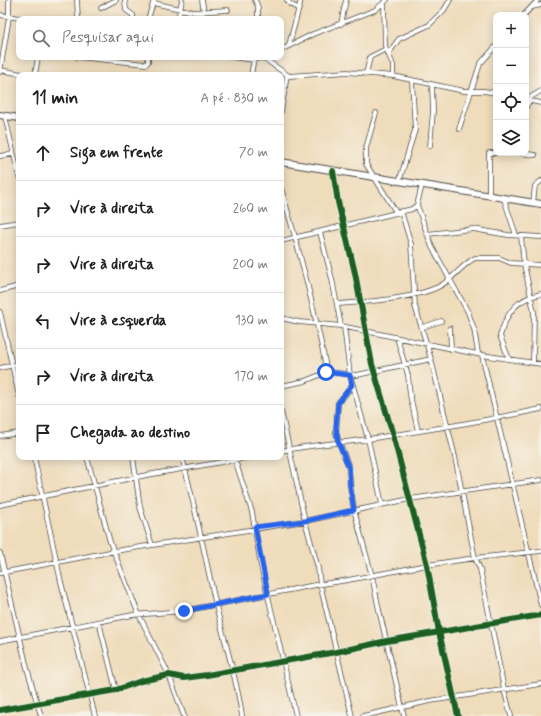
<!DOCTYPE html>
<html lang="pt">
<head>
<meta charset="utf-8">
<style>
	:root { --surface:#fff; --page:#f2f2f2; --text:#202124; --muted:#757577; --line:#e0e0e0 }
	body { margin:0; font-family:Mynerve,sans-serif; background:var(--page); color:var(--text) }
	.controls { position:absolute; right:12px; top:12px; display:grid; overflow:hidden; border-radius:8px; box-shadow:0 2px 10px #0003 }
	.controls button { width:36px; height:36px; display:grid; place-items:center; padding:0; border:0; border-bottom:1px solid var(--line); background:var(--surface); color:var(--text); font:20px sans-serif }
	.stop { position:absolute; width:12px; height:12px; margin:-9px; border:3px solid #2563eb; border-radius:50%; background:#fff }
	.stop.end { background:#2563eb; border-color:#fff; box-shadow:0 1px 4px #0008 }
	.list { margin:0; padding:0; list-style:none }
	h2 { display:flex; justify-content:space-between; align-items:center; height:52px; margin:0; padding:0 16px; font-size:17px }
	h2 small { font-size:13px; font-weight:400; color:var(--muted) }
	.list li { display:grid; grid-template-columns:26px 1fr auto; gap:12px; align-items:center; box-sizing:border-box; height:56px; padding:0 16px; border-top:1px solid var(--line) }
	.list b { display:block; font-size:15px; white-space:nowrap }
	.list em { font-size:13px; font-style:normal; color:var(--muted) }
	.icon { flex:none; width:22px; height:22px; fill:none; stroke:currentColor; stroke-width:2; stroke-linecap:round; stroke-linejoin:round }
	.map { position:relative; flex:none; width:541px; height:716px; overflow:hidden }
	.search { position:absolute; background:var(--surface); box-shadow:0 2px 10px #0003; left:16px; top:16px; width:268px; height:44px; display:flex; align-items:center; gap:10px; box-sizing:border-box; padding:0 14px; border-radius:8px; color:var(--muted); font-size:15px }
	.panel { position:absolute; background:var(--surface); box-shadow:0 2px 10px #0003; left:16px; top:72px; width:268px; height:388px; border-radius:8px }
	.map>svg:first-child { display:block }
</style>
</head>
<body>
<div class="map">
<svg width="541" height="716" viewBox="0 0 541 716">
	<rect width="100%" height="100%" fill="#f7f3e8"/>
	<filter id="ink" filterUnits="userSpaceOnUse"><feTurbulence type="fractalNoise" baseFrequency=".025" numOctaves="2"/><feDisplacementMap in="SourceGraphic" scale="8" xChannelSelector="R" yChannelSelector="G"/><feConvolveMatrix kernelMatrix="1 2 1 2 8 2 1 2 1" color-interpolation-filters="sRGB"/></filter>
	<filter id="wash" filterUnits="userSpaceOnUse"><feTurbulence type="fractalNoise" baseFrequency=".012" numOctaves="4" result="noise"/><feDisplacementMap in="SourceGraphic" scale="16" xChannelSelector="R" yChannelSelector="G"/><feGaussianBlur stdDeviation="0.9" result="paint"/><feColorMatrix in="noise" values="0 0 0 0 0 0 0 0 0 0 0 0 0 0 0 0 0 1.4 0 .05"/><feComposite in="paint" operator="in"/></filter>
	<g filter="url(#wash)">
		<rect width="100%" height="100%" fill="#efdcbb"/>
	</g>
	<g filter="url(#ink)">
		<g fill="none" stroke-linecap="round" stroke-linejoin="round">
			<defs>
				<path id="minor" d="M77 0 78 19
					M125 0 126 10 133 15V19
					M202 0 204 12
					M255 0 258 7V19
					M287 0 290 4 299 9
					M384 2 385 46 393 65V76
					M153 3 194 12 228 10
					M532 7 541 5
					M101 8 116 0
					M0 15 27 19
					M524 15 538 0
					M148 19 154 0
					M178 19 182 0
					M341 24 346 0
					M289 45 301 0
					M281 50 313 34 375 10 387 0
					M388 54 399 39 429 25 444 10 450 0
					M77 57 146 64 148 62V57
					M231 57 254 60 262 57
					M262 57 289 76 347 72 393 76 464 91H484L496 93
					M0 70 27 75
					M0 72 9 17V0
					M366 74 370 57 386 49
					M35 75 38 57
					M251 75 254 58
					M526 100 541 103
					M526 107 531 97 541 91
					M281 112 287 75
					M376 113 366 148V164L396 212
					M5 116 19 177
					M459 129 480 64 496 46
					M430 146 433 111 432 85
					M521 153 535 155
					M0 156 13 154
					M333 171 338 202 355 273 372 364 393 435 427 565 439 632 458 716
					M399 182 415 130 412 81
					M281 188C299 249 315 310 327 372
					M489 196V153H496
					M504 199 516 235
					M533 203 535 186 541 181
					M417 205 432 247 468 312 474 329 478 353
					M401 211 411 244 415 306 431 359 455 457 475 558 480 569 504 689 511 716
					M0 225 19 222
					M320 232 332 279 341 326
					M427 234 473 229 508 235 541 237
					M521 236 524 264 534 312 533 363
					M281 241 412 209 417 205 422 185
					M0 291 19 286
					M337 304C366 302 412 299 438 287 453 280 461 265 475 258H499L511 263 541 265
					M0 312 19 396
					M281 318 299 322 341 326 482 355 541 364
					M344 327 350 375 368 439 382 504
					M423 327 441 321
					M450 328 451 349
					M397 338 408 375 410 395 418 431
					M482 355 541 605
					M509 359 500 336C507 312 516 299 541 294
					M0 368 19 364
					M353 385 338 403 336 433 349 468 350 485 354 510 372 576 379 610 404 716
					M281 386 305 381 327 372 357 375 431 359
					M281 411 305 521 318 568 320 584 352 716
					M0 436 19 433
					M281 451C315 444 347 443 381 437 435 429 488 420 541 409
					M34 457 61 582 95 716
					M87 457 110 542 139 615 169 675 184 716
					M133 457 140 507 152 545
					M182 457C195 506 205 556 216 606 225 643 237 679 242 716
					M234 457 252 512 261 566 296 716
					M0 505 147 475 251 457
					M0 553 27 668 41 716
					M0 573 115 551 305 521 410 499 541 480
					M99 622 116 690
					M0 641 133 615 183 611 310 586 348 580 427 565 475 558 541 551
					M0 710 116 690 141 681 169 675 184 678 207 675 336 652 387 641 541 615
					M363 716 430 701 541 684"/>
				<path id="primary" d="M0 115 19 118
					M281 162 541 204"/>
			</defs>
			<use href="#minor" stroke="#484641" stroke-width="5.5"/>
			<use href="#primary" stroke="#484641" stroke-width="8"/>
			<use href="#minor" stroke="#fff" stroke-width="4"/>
			<use href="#primary" stroke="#fff" stroke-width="6"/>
			<defs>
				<path id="cycleway" d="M333 171 338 202 355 273 372 364 393 435 427 565 439 632 458 716
					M0 710 116 690 141 681 169 675 184 678 207 675 336 652 387 641 541 615"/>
			</defs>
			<use href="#cycleway" stroke="#f7f3e8" stroke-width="8"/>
			<use href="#cycleway" stroke="#1b5e20" stroke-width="6"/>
		</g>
	</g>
	<g fill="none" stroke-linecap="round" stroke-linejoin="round" filter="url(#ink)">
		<path stroke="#2563eb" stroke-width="5" d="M184 611 268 594 255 527 305 521 354 510 350 485 349 468 338 441 336 428 338 403 352 385 350 375 326 372"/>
	</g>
</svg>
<div class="controls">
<button>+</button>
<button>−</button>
<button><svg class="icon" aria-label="locate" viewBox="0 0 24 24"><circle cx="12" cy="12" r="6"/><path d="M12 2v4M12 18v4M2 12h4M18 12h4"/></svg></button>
<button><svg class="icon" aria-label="layers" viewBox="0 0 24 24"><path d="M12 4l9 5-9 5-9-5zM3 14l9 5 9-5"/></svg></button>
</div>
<div class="stop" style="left:326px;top:372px"></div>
<div class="stop end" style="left:184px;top:611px"></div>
<div class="search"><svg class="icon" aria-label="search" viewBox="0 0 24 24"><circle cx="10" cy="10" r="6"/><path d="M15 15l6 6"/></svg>Pesquisar aqui</div>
<section class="panel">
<h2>11 min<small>A pé · 830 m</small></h2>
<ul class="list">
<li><svg class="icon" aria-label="ahead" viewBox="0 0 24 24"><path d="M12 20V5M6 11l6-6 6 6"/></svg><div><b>Siga em frente</b></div><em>70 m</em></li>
<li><svg class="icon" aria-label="right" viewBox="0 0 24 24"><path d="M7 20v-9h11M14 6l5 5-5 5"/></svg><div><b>Vire à direita</b></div><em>260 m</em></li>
<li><svg class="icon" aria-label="right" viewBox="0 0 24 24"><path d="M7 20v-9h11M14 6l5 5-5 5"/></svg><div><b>Vire à direita</b></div><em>200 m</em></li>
<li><svg class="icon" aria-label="left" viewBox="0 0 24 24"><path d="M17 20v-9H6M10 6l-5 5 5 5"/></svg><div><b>Vire à esquerda</b></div><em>130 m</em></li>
<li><svg class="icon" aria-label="right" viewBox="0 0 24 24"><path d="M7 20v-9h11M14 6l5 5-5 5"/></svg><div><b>Vire à direita</b></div><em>170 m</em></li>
<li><svg class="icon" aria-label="arrive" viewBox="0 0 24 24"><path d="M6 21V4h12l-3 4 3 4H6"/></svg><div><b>Chegada ao destino</b></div></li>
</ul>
</section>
</div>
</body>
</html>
